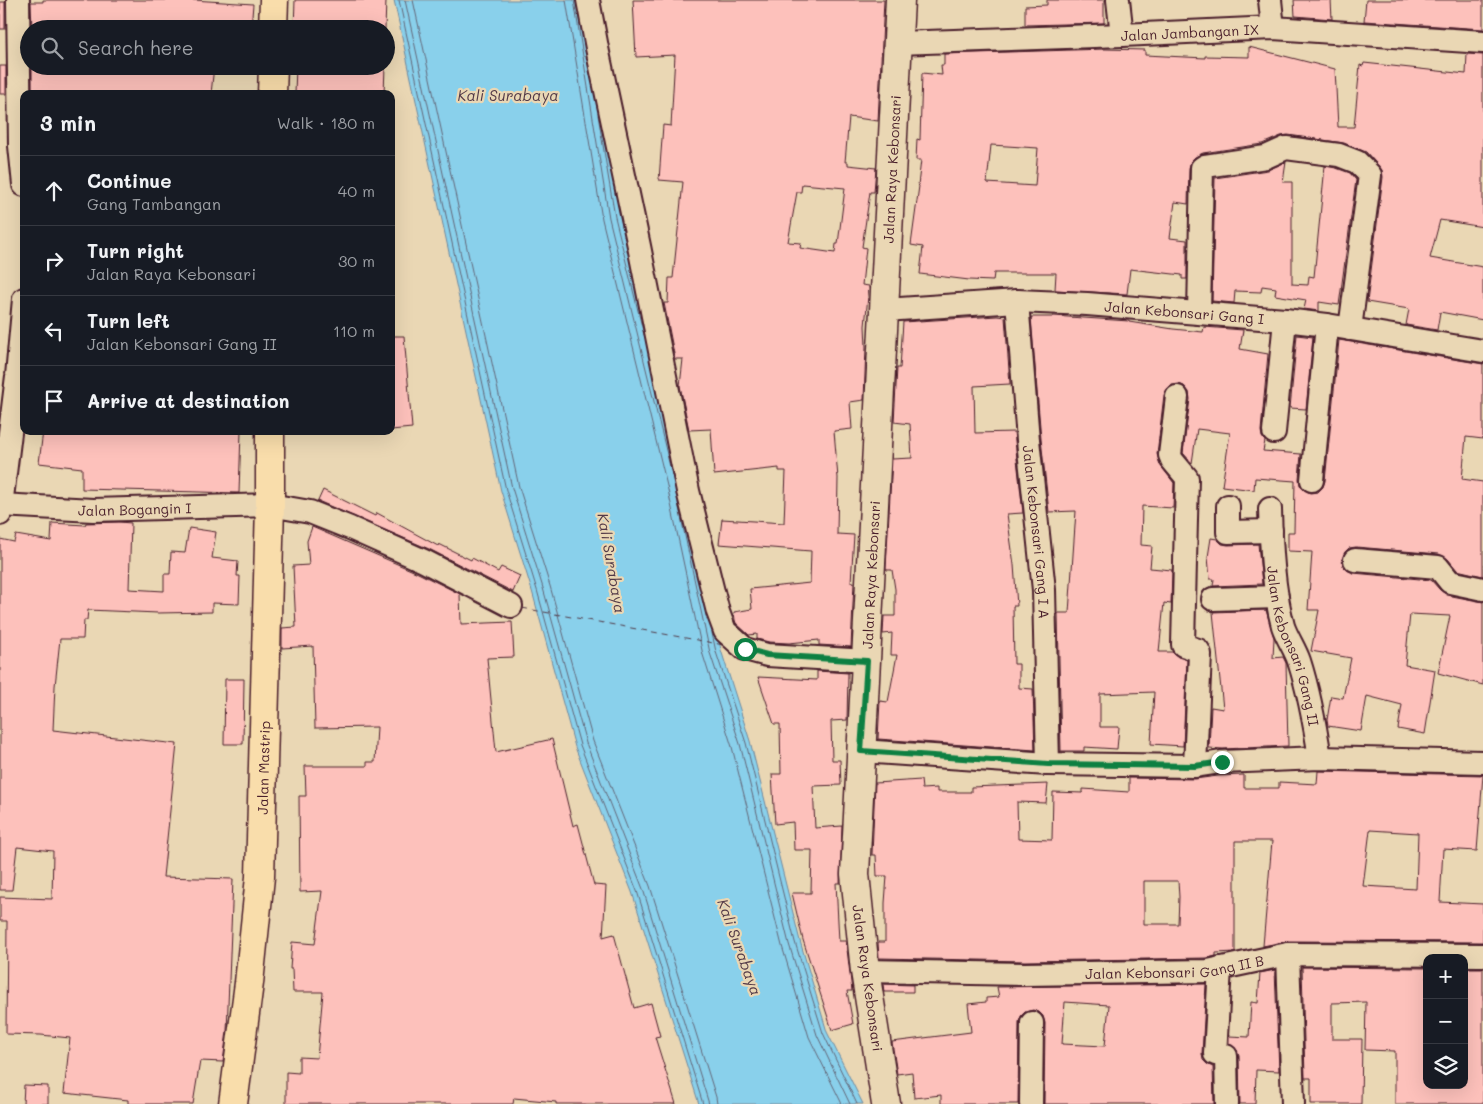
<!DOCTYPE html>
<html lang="en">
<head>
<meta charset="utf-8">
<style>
	:root { --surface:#171b24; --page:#20242c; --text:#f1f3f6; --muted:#9ea1a6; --line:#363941 }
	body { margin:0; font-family:Mali,sans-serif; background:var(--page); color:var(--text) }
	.controls { position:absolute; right:15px; bottom:15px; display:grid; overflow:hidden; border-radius:10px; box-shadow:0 5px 20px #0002 }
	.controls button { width:45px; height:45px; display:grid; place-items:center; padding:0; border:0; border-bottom:1px solid var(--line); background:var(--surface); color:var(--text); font:25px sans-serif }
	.stop { position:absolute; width:15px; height:15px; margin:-11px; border:4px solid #0b8043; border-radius:50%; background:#fff }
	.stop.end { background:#0b8043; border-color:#fff; box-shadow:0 1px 5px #0008 }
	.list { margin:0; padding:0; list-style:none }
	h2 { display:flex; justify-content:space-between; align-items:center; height:65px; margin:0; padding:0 20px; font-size:21px }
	h2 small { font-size:16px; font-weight:400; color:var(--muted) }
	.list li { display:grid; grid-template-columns:32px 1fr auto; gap:15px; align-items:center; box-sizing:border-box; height:70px; padding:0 20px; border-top:1px solid var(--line) }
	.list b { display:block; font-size:19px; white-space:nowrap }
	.list p { margin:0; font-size:16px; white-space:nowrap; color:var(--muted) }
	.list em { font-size:16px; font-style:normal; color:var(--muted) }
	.icon { flex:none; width:28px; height:28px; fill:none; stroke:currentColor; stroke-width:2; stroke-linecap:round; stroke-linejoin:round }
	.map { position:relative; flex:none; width:1483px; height:1104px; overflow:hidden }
	.search { position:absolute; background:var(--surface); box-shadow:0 5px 20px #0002; left:20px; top:20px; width:375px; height:55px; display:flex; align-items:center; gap:12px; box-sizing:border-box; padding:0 18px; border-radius:28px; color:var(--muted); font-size:19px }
	.panel { position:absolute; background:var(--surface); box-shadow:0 5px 20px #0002; left:20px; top:90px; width:375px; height:345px; border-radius:10px }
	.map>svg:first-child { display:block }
</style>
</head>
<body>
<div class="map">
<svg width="1483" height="1104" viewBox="0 0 1483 1104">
	<rect width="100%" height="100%" fill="#ead7b4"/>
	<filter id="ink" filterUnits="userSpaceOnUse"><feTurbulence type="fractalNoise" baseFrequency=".02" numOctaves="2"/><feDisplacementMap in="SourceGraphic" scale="10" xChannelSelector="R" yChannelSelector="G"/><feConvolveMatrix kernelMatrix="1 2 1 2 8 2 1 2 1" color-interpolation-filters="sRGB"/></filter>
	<g filter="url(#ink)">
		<path fill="#89d0eb" stroke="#70899e" d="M394 0H584L620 216 686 486 721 650 750 741 800 941 827 1032 863 1104H699L632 892 575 747 532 591 501 491Z"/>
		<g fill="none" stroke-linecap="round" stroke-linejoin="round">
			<path stroke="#636678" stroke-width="1" d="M399 0 506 490 537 590 580 745 637 891 703 1104
				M405 0 512 488 543 588 586 743 643 889 709 1104
				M413 0 519 487 550 586 593 741 650 886 716 1097 717 1104
				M566 0 602 219 668 490 703 655 732 747 782 946 809 1037 842 1104
				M574 0 609 218 674 483
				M598 115 615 217 644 335
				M678 503 710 653 740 744 789 944 817 1035 850 1104
				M712 633 716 652 746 743 795 942 823 1033 857 1104"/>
			<path stroke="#533a48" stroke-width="1" stroke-dasharray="6 5" stroke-linecap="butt" d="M522 608 724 645"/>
		</g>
		<path fill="#fdc1bb" stroke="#4a1f2b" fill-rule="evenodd" d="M43 0H193L253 4 251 29H32L31 2H43Z
			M295 0H386L385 29H294Z
			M633 0H884L878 121 849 117 845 162H848V165L876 168 874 192H870L862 247 866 248 862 285 869 286 865 326 866 347 864 400 850 402 852 429 834 431 838 478 837 534 854 535 851 582H854L851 647 819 645V640L789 643 769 642 757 639V634L749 635 736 623 735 620 734 612 752 609 750 589 810 583 811 551 719 544 722 519 784 523 786 471H779V468L714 475 711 429 689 430 680 386 683 359H675L664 303H668L669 278H673L683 182 659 180 663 125 671 126 675 55 636 57ZM802 184 845 188 838 244H836L835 253 800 248 801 243 788 242 797 192H801Z
			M1047 0H1104V23L1025 25V6L1047 5Z
			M1294 0H1331L1332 19 1295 16Z
			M1366 0H1483V29L1364 21Z
			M0 2H5V29H0Z
			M1249 47 1335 69 1338 127H1354L1360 65 1363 66 1364 63 1466 74 1467 54 1483 55V227L1440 220 1430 258 1483 267V320L1440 312 1437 330 1406 325 1409 309 1367 302 1383 177 1382 170 1366 152 1344 143 1288 135 1281 136 1262 144 1203 153 1195 157 1191 161 1189 168 1188 204 1175 202 1170 238 1187 240V279H1182V275L1130 269 1127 294 1055 290 1056 273H994L993 281 969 280 920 274 923 247 911 245 919 186 918 185 921 160H916L917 139 920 140 922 73 942 75 941 65H944V54L1105 49 1145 50V55L1205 58V56L1249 57ZM991 145 1038 148 1035 186 987 183Z
			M0 66H6V94H0Z
			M32 66H214L211 94H32Z
			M296 66H385L384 94H295Z
			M1286 162 1283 182H1292V284L1308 285 1309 276 1314 277 1325 166 1336 168 1350 173 1356 180 1339 305 1319 302V311L1304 309 1306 300 1275 295 1276 288 1262 286 1261 292 1235 291 1234 303 1212 301 1215 178 1268 170Z
			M997 316 1005 317 1010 384 974 386 975 433 1014 432 1023 513 1007 514 1014 565 1017 606H1013L1014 664H1019V688L1033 689 1035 750 878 739 880 701 888 702 897 655H891L892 633 883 634 884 616H895V589L892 570H887L886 568 892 459 912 458 910 424 894 422 897 368H900L903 322Z
			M1053 316 1129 321V322L1173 329 1203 332 1204 327 1243 330 1240 349 1268 354 1261 431 1262 437 1265 441 1263 451 1301 454 1299 479 1300 485 1304 490 1310 493 1318 492 1323 487 1325 481 1339 340 1483 364V439L1466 437 1462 479 1483 482V576L1457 570 1448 559 1439 554 1356 547 1349 548 1345 552 1342 559 1343 566 1347 570 1353 573 1431 580 1440 590 1447 595 1483 602V685L1438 673 1450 616 1410 614 1405 665 1435 670 1425 734 1398 729 1402 705 1367 696 1361 731 1328 726 1327 720 1331 696 1343 698 1351 658 1311 651 1319 610H1308L1312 552 1288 551V532H1294L1295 481 1255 478 1254 490 1222 486 1230 433 1197 429 1192 463 1183 453 1190 399 1189 392 1184 386 1179 384 1172 385 1167 389 1164 395 1157 454 1160 465 1174 483 1173 508 1142 506 1141 545 1152 546 1150 568 1172 570 1171 604 1164 603 1159 652H1172L1178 657 1187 660 1183 746 1151 744 1154 692 1100 694V727H1119L1117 749 1084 747V751H1061L1058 613H1069L1076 511 1049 512 1041 439 1031 317H1053Z
			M1297 335 1313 337 1306 409 1290 408Z
			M391 336H404L412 428 391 430Z
			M43 431H241L239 493 82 489V468L39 463Z
			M323 490 375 516 377 513 438 546 439 544 471 560 472 558 498 572 501 567 520 576 513 592 429 549 318 501Z
			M119 522 131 523 129 589 164 591V574H170L171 552 185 553 189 528 216 532 212 558 238 561 237 576H240L239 604 212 603V612L158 613 88 610 87 620H84L83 639H60L55 686 53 730 177 744 163 877 233 879 227 1031 223 1062 200 1061 193 1104H128V1100L64 1093 70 1038 41 1035 6 1034 7 921H0V897L52 899 53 851 17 847 12 890H0V539L14 542 16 535 51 541 52 523 85 525 86 523Z
			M312 527 418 573 460 594 461 624 512 622 514 657 487 658 496 752 552 739 573 826 578 824 594 885 606 886 603 937 614 934 634 1008 651 1003 660 1036 655 1037 676 1104H556V1102L514 1098 513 1104H286V1072L299 1073V1057L317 1058 323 992H293L292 969H290L292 942 315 944 322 891 300 892 299 796H306L305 766H367V762H375L377 727 315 728 313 646 282 648V628L296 627 293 566 309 565 307 541Z
			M1211 538 1217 539 1222 544 1228 545 1258 544 1262 584 1213 586 1214 579H1210L1208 557Z
			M1266 610 1274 638 1273 658 1283 657 1286 663 1288 746 1223 749 1209 748 1211 707 1223 709 1213 612Z
			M817 671 848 673 847 720 831 721 832 760H840L841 785 813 786 815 828 842 826 840 883H836L839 941H846L852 991H847L853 1024 832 1030 803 940 792 893H811L812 850H794L793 822 775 824 772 774H781L780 724H774L758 677 817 680Z
			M225 679H244L243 744H224Z
			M1318 771 1483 775 1477 851 1443 849 1440 902 1483 904V942L1288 941 1263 946 1272 841H1235V952L1216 953V956L1207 958 1025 961 879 958 878 942H885V903L887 876H877L876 855H872L875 783 921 780 922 789 937 788V792H971V787L1048 784 1046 803 1017 802 1018 839 1052 840 1053 792 1083 793V789L1129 792V778L1195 779 1218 776 1244 775V788H1279V782L1317 784ZM1370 830 1418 833 1416 889 1363 886ZM1144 881H1178L1179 897 1178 924H1144Z
			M1302 967 1427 968V1085H1464V968H1483V1104H1395V1051L1365 1050 1366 1002 1332 1003V1039H1362L1361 1104H1311V1078H1305Z
			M1275 970 1279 1071 1256 1070 1255 1104H1240L1239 1055 1237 1050 1229 1043V1036L1249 1037 1251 1002 1258 1003 1260 973Z
			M883 984 913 985V992H884Z
			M1206 984 1202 1054 1203 1060 1207 1064 1213 1067 1214 1104H1044L1045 1023 1043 1016 1039 1012 1033 1010 1025 1012 1021 1016 1019 1022 1018 1104H941V1095L914 1098 912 1072 897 1074 892 1042 971 1032 968 1004 986 1002V998L999 997 997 987ZM1065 1002 1109 1005 1105 1046 1062 1044Z
			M24 1085 48 1086V1104H23Z"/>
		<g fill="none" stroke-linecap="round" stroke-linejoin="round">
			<defs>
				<g id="minor">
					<path d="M18 0 20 146 24 185"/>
					<path d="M588 0 597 48 639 246 688 491 718 612 725 631 745 649 767 655 867 661"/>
					<path d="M1118 0 1122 35"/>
					<path d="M1270 0 1273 28"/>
					<path id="s1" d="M898 43 1122 35 1273 28 1483 42"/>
					<path id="s2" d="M1017 301 1028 440 1044 590 1048 764"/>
					<path id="s3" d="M885 310 1017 301 1087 304 1285 320 1327 325 1483 351"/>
					<path d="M1199 313 1202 168 1205 166 1266 157 1286 148 1339 155 1357 162 1370 175 1350 329"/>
					<path d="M1177 397 1170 455 1172 460 1187 478 1183 645 1198 650 1200 654 1195 766"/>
					<path d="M1274 432 1285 320"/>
					<path d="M1312 480 1327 325"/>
					<path id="s4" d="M0 505 93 510 270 505 310 512 350 528 424 561 511 606"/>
					<path d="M1228 506V532L1271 531"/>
					<path id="s5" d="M1270 509C1271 547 1273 588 1283 626 1287 638 1295 649 1299 661 1309 692 1315 725 1320 758"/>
					<path d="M0 514 17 376 24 299"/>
					<path d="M1355 560 1438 567 1450 582 1483 589"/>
					<path d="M1213 599 1277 597"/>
					<path d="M861 751 1048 764 1195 766 1221 762 1320 758 1483 762"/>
					<path d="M1288 954 1293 1104"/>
					<path d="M1220 968 1215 1054 1226 1056 1227 1104"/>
					<path id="s6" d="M865 971 1025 974 1208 971 1288 954 1483 955"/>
					<path d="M1031 1104 1032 1023"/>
				</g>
				<g id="secondary">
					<path id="s7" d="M886 1104 865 971 855 874 900 0"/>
				</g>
				<g id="primary">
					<path d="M273 29 274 0"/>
					<path d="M272 94 273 66"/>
					<path id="s8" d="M233 1104 249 983 260 877 270 505V431"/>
				</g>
			</defs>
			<use href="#minor" stroke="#4a1f2b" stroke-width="26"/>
			<use href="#secondary" stroke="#4a1f2b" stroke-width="31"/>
			<use href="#primary" stroke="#4a1f2b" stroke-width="31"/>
			<use href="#minor" stroke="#ead7b4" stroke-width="22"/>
			<use href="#secondary" stroke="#ead7b4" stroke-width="28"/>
			<use href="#primary" stroke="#f9ddab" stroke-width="28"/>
		</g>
	</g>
	<g fill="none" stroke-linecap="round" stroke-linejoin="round" filter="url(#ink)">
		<path stroke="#0b8043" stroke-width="6" d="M745 649 767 655 867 661 861 751 1048 764 1195 766 1222 762"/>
	</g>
	<g text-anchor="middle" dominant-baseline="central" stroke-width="4.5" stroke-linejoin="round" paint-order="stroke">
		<g font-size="14" fill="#4a1f2b" stroke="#ead7b4">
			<text stroke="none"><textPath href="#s1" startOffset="292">Jalan Jambangan IX</textPath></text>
			<text stroke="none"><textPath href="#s7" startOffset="938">Jalan Raya Kebonsari</textPath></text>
			<text stroke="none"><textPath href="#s3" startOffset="300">Jalan Kebonsari Gang I</textPath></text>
			<text stroke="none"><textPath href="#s4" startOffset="135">Jalan Bogangin I</textPath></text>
			<text stroke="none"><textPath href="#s2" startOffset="232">Jalan Kebonsari Gang I A</textPath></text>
			<text stroke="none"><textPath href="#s7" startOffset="532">Jalan Raya Kebonsari</textPath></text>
			<text stroke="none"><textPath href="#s5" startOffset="140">Jalan Kebonsari Gang II</textPath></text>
			<text stroke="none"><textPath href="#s8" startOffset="338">Jalan Mastrip</textPath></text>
			<text stroke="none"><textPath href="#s6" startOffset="310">Jalan Kebonsari Gang II B</textPath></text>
			<text transform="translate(868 978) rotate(82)">Jalan Raya Kebonsari</text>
		</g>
		<g font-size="15" font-style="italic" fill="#533a48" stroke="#ead7b4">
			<text x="508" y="95">Kali Surabaya</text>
			<text transform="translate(612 563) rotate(80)">Kali Surabaya</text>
			<text transform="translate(740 947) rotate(70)">Kali Surabaya</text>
		</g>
	</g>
</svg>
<div class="controls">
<button>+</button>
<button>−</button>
<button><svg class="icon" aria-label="layers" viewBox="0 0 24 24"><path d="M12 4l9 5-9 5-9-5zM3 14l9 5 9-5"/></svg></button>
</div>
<div class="stop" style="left:745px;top:649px"></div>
<div class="stop end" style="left:1222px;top:762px"></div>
<div class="search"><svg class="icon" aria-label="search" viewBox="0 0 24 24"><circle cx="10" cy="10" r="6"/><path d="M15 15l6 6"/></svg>Search here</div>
<section class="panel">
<h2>3 min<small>Walk · 180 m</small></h2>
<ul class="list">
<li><svg class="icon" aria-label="ahead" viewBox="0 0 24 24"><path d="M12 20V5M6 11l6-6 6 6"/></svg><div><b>Continue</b><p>Gang Tambangan</p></div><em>40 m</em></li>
<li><svg class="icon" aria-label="right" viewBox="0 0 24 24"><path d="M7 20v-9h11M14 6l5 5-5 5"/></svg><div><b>Turn right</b><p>Jalan Raya Kebonsari</p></div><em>30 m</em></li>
<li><svg class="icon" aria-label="left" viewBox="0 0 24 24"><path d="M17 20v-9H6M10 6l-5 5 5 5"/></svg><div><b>Turn left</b><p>Jalan Kebonsari Gang II</p></div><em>110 m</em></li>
<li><svg class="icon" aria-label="arrive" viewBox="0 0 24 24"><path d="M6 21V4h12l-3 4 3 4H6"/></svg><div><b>Arrive at destination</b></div></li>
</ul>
</section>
</div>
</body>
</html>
